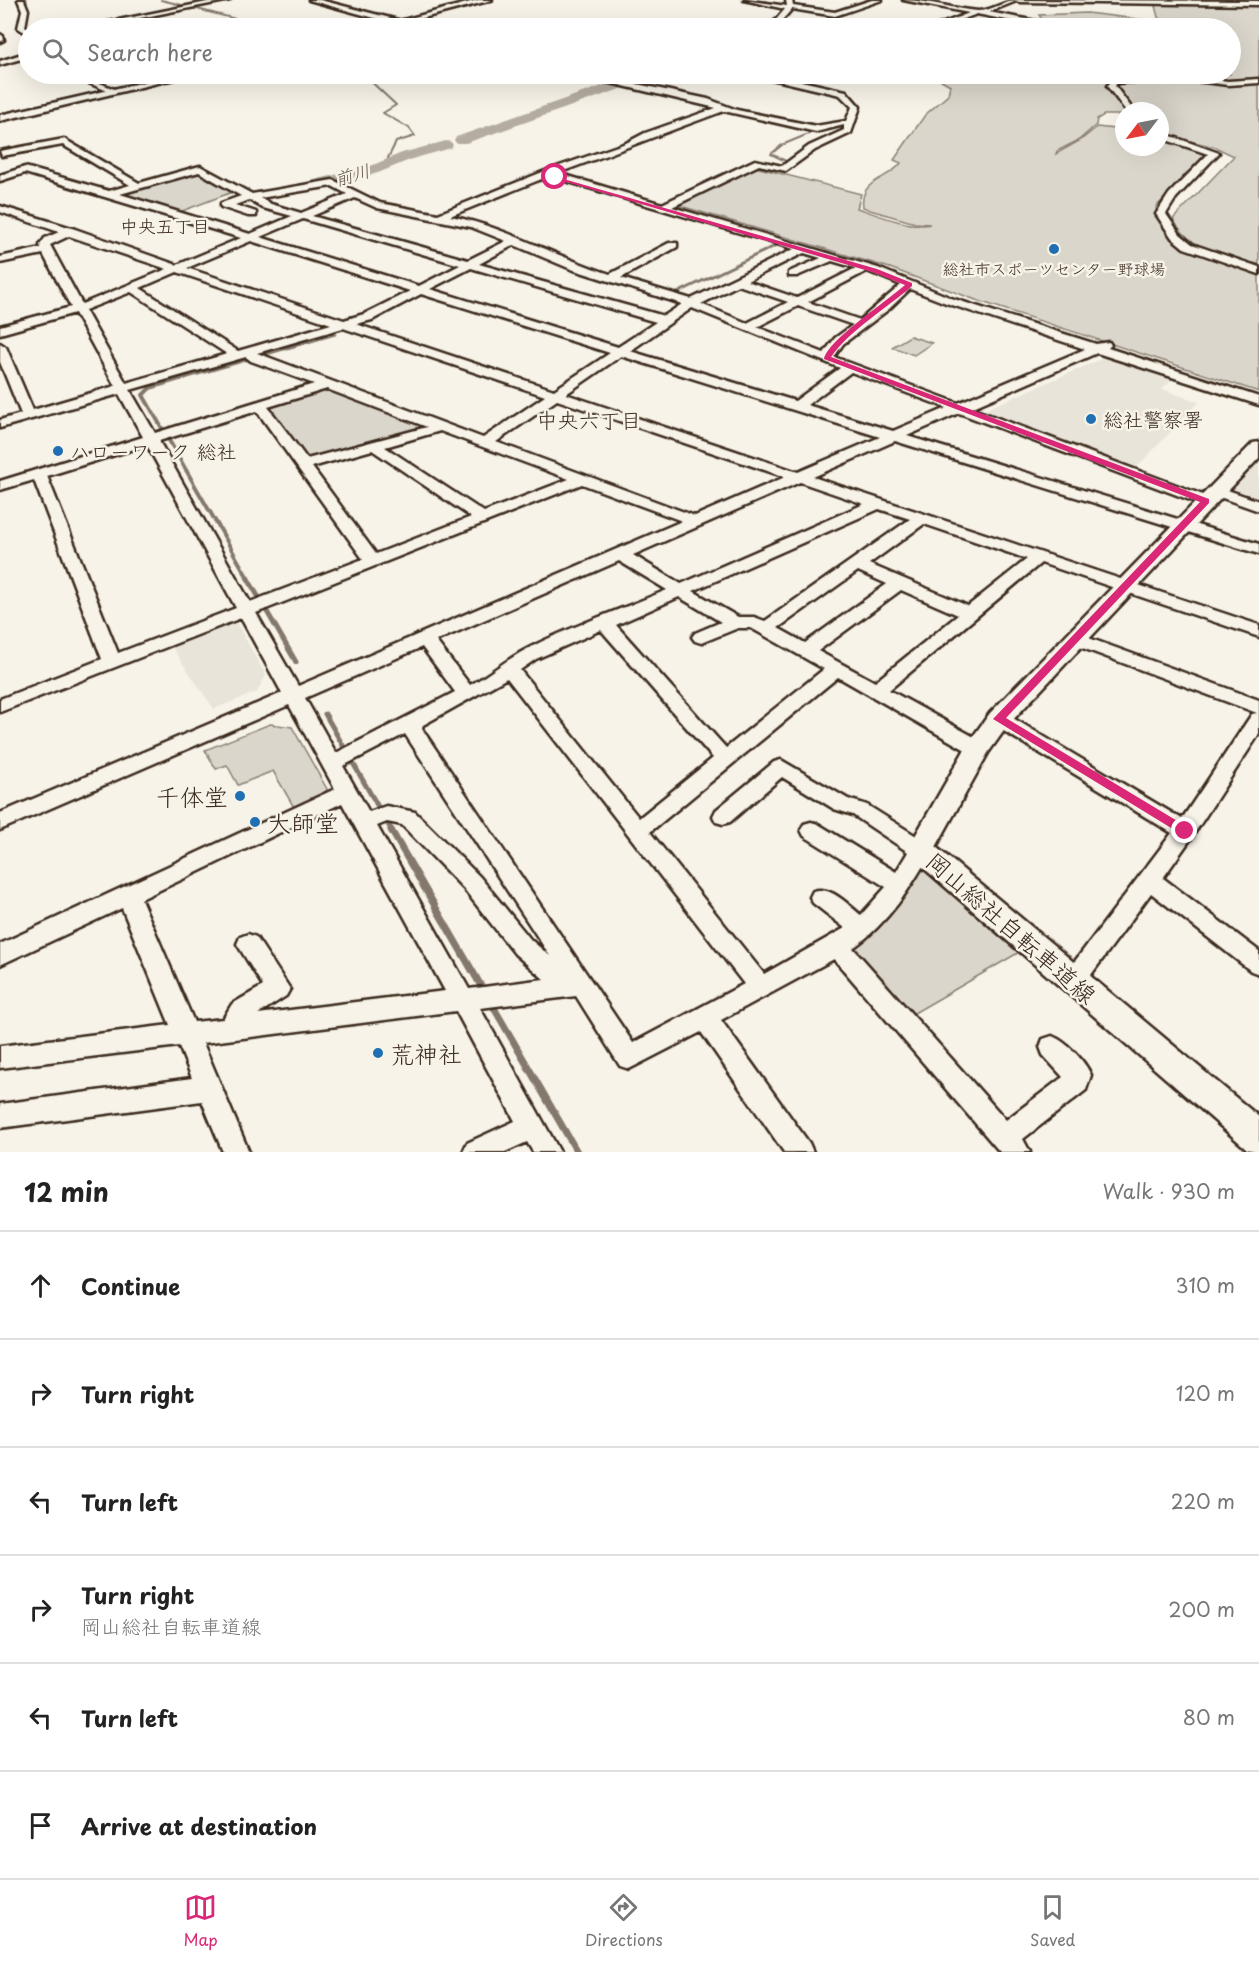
<!DOCTYPE html>
<html lang="en">
<head>
<meta charset="utf-8">
<style>
	:root { --surface:#fff; --page:#f2f2f2; --text:#222; --muted:#767676; --line:#e0e0e0; --accent:#db2777 }
	body { margin:0; font-family:"Playpen Sans","Klee One",sans-serif; background:var(--page); color:var(--text) }
	.compass { position:absolute; left:1115px; top:102px; width:54px; height:54px; border-radius:50%; background:var(--surface); box-shadow:0 6px 24px #0002; rotate:238deg }
	.stop { position:absolute; width:18px; height:18px; margin:-14px; border:4px solid #db2777; border-radius:50%; background:#fff }
	.stop.end { background:#db2777; border-color:#fff; box-shadow:0 2px 6px #0008 }
	.list { margin:0; padding:0; list-style:none }
	h2 { display:flex; justify-content:space-between; align-items:center; height:78px; margin:0; padding:0 24px; font-size:26px }
	h2 small { font-size:20px; font-weight:400; color:var(--muted) }
	.list li { display:grid; grid-template-columns:39px 1fr auto; gap:18px; align-items:center; box-sizing:border-box; height:108px; padding:0 24px; border-top:2px solid var(--line) }
	.list b { display:block; font-size:22px; white-space:nowrap }
	.list p { margin:0; font-size:20px; white-space:nowrap; color:var(--muted) }
	.list em { font-size:20px; font-style:normal; color:var(--muted) }
	.icon { flex:none; width:33px; height:33px; fill:none; stroke:currentColor; stroke-width:2; stroke-linecap:round; stroke-linejoin:round }
	.map { position:relative; flex:none; width:1259px; height:1152px; overflow:hidden }
	.search { position:absolute; background:var(--surface); box-shadow:0 6px 24px #0002; left:18px; right:18px; top:18px; height:66px; display:flex; align-items:center; gap:15px; box-sizing:border-box; padding:0 21px; border-radius:33px; color:var(--muted); font-size:22px }
	.sheet { height:726px; background:var(--surface) }
	nav { display:flex; justify-content:space-around; align-items:center; box-sizing:border-box; height:84px; border-top:2px solid var(--line); background:var(--surface); font-size:16px; color:var(--muted) }
	nav a { display:grid; justify-items:center; gap:3px }
	nav .on { color:var(--accent) }
	.map>svg:first-child { display:block }
</style>
</head>
<body>
<div class="map">
<svg width="1259" height="1152" viewBox="0 0 1259 1152">
	<rect width="100%" height="100%" fill="#f7f3e8"/>
	<filter id="ink" filterUnits="userSpaceOnUse"><feTurbulence type="fractalNoise" baseFrequency=".0167" numOctaves="2"/><feDisplacementMap in="SourceGraphic" scale="12" xChannelSelector="R" yChannelSelector="G"/><feConvolveMatrix kernelMatrix="1 2 1 2 8 2 1 2 1" color-interpolation-filters="sRGB"/></filter>
	<g filter="url(#ink)">
		<path fill="#e9e4d9" d="M1108 356 1174 378 1162 389 1199 402 1136 468 982 411Z
			M1259 458V504L1226 492Z
			M230 620 236 622 266 675 257 692 214 709 169 643Z"/>
		<path fill="#dbd6cb" stroke="#8b8074" stroke-width="1.5" d="M1160 4 1259 5V264C1226 258 1191 251 1173 219L1234 156 1215 147 1160 134V111H1124V115H1104L1097 119 1096 125 1079 140 1057 151 1056 154 1081 140 1097 127 1124 130V147H1160V137L1208 153 1156 207 1157 217 1182 246 1259 273V392L976 300 890 268 674 204 755 167 861 194 857 208C875 214 912 229 930 224L915 223 870 210 863 207C859 179 889 180 901 163L894 160 925 115 948 95 950 85 931 74H1230V28H1047L1039 15 1087 13 1163 22 1158 17 1155 6Z
			M200 171 235 191 177 213 115 195Z
			M910 336 932 343 914 355 892 347Z
			M327 388 429 426 427 429 306 460 268 407 270 404Z
			M270 724 292 727 327 789 322 798 295 809 273 771 238 785 227 765 216 769 205 750Z
			M922 867 933 869 1023 950 909 1016 855 955 856 944C887 921 904 902 922 867Z"/>
		<g fill="none" stroke-linecap="round" stroke-linejoin="round">
			<path stroke="#84786c" stroke-width="2" d="M161 0 190 7
				M193 8 271 28
				M363 74 396 105 383 113 409 128 415 136 396 142 388 158 390 163
				M790 163 771 154 782 145 818 130
				M335 181 371 199
				M258 196 272 204 335 222
				M467 221 471 222"/>
			<path stroke="#84786c" stroke-width="3" d="M330 220 470 260
				M467 221 491 227
				M616 276 650 287
				M673 295 777 245
				M409 300 468 269
				M181 379 335 334"/>
			<path stroke="#84786c" stroke-width="4" d="M186 377 150 388 143 395 248 578"/>
			<path stroke="#84786c" stroke-width="5" d="M247 577 296 662
				M325 714 381 812
				M385 819 392 831"/>
			<path stroke="#84786c" stroke-width="7" d="M391 830 484 991
				M490 1001 577 1152"/>
			<path fill="#b4aca0" fill-rule="evenodd" d="M746 0H767L782 5 777 8Z
				M636 74H654L626 87 466 143H456L454 140 456 137Z
				M446 141 451 142 453 145 451 148 412 159 378 173 299 193 291 188 293 185 368 167 402 153Z"/>
			<defs>
				<path id="minor" d="M18 0H24L28 10 25 27 28 29V34L18 28 22 10Z
					M217 0H230L90 28H79Z
					M309 0H320L402 21 420 28H411Z
					M744 0 787 6 786 0H792L793 6 835 12 872 0H882L835 16 792 9 775 28H769L785 9Z
					M903 0C929 0 953 9 978 11 992 11 1005 0 1019 0L989 12 1041 22 1046 28 977 14 939 28H931L969 13Z
					M853 24 870 28 851 27Z
					M0 34 3 36 4 40 0 42Z
					M25 53H28V57L0 65V61Z
					M68 74H78L119 91 112 93Z
					M578 74C593 74 607 80 621 80 632 81 643 74 654 74L632 83 708 99 737 110 816 126 846 121 852 107 840 95 759 76V74H770L846 91 860 107 851 133 815 150 786 171 759 165 672 207 878 268 954 299 1096 344 1109 342 1111 345 1108 348 1259 397V405L1097 353 971 408 1211 498 1214 501 1206 506 959 413 907 436 1259 544V554L895 441 813 477 1259 625V637L1041 563 889 690 985 743 988 748 985 753 978 755 971 753 838 677 650 832 764 974 845 928 813 903 810 897 813 891C831 885 848 905 861 915L886 887 804 836 801 830 804 824 811 822 818 824 896 872 908 852 853 815 834 809 782 777 730 822 723 824 716 822 713 816 716 810 774 762 781 760 848 799 867 805 929 844 932 850C911 888 888 923 853 948L1006 1120 1063 1077 1043 1055 1040 1047 1043 1039 1052 1036C1067 1042 1084 1060 1091 1075L1086 1090 1023 1139 1030 1152H1000L834 959 721 1020 809 1143 813 1152H784L701 1032 629 1069 620 1066 576 996 480 1008 560 1152H533L527 1142 505 1152H463L467 1143 515 1121 456 1011 203 1043 249 1152H223L202 1101 0 1128V1104L192 1078 179 1046 0 1068V1046L170 1025 122 908 0 965V944L335 789 289 705 0 830V813L282 693 241 618 0 712V699L102 659 34 480 0 490V481L143 437 119 394 0 428V420L21 414 0 362V343L6 347 33 410 115 386 75 313 0 334V326L71 307 43 254 0 263V257L41 248 40 245 45 238 59 232 0 212V206L75 229 177 265 241 238 25 173 0 181V175L25 167 109 191 130 185 63 145 2 156 0 151 64 139 139 183 200 166 252 194 333 180 380 203 438 214 545 171 626 143 645 133 716 108 581 76ZM724 111 816 132 844 125V130L809 146 782 166 755 160 662 204 558 173C614 153 668 131 724 111ZM199 172 241 196 221 203V207L248 216H256V212L235 205 249 200 263 208 292 216 250 234 120 194ZM549 176 794 249 691 299 621 278 677 247V243H669L610 274C555 257 507 227 450 216ZM332 186 347 194 301 213 271 204 260 198ZM355 198 377 208 471 227 506 241 468 260 312 216ZM303 219 460 265 419 286 260 237ZM69 236 167 269 82 304 50 245ZM251 241 410 291 364 314 344 320 187 268ZM514 245 571 269 682 304 664 316 479 264ZM804 253 821 258 789 272V276H797L832 261 856 268 797 298 747 281ZM471 268 656 322 618 347 430 289ZM867 271 901 285 860 320 808 302ZM177 272 331 324 238 351 140 288ZM738 285 788 302 747 323 701 304ZM910 289 946 303 1085 349 958 403 834 357 843 344 889 309ZM131 292 227 354 126 383 85 310ZM421 294 610 353 554 390 356 324 372 320ZM798 306 853 325 835 338 824 353 757 327ZM692 308 840 368 795 401 630 351ZM343 328 545 396 483 438 257 353ZM621 356 880 437 798 472 566 394ZM246 357 251 361 314 384 155 433 130 390ZM851 372 947 408 893 431 807 405ZM327 389 427 427 307 459 268 407ZM557 400 785 477 695 516 496 442ZM257 411 363 559 250 602 159 441ZM440 431 569 479 484 512 385 447ZM147 445 236 608 118 653 47 476ZM372 450 471 517 376 554 312 467ZM800 482 864 504 681 584 633 555ZM582 484 682 521 298 686 256 613ZM879 509 910 519 765 621 754 617H738L693 591ZM924 524 1027 559 968 606 869 564ZM619 561 667 590C620 610 571 626 525 650 506 660 489 675 470 685L436 641ZM858 571 887 584 805 643 778 628ZM901 590 958 615 875 682 818 651ZM679 597 721 622 695 633 692 637 695 641 701 643 738 628H751L824 669 726 748 616 625ZM601 630 713 758 639 818 520 670 536 659ZM422 647 455 692 336 753 305 698ZM507 678 744 984 633 1043 422 729 423 725ZM405 734 550 956 531 940 480 877 415 812 386 806 369 812 343 766ZM342 803 445 991 258 1014 286 996 290 989 256 937 248 934 240 937 237 944 263 986 232 1004 223 1019 194 1022 141 899ZM387 822 402 825 464 889 515 954 544 979 469 989 377 826Z
					M1180 75 1228 81 1259 79V83L1228 85 1180 79 1117 83 1115 86 1134 111H1126L1107 86 1114 79Z
					M1160 132 1219 153 1176 198 1166 214 1180 234 1192 244 1259 267V274L1184 248 1172 238 1156 214 1169 194 1208 154 1160 138Z
					M1216 486 1259 501V511L1211 494 1208 491Z
					M1075 633 1259 700V734L1192 837 1163 878 1259 951V974L1251 971 1151 893 1082 987 1074 990 1066 987 1062 980 1066 973 1172 833 992 724 989 719 992 714 999 712 1006 714 1182 819 1252 714 1257 713 1069 643 1066 639 1069 635Z"/>
				<path id="major" d="M478 0H492L385 28H373Z
					M1015 0 1259 1V5L1019 2Z
					M179 74H195L0 121V115Z
					M1259 442V458L1008 725 988 753 936 847 1259 1117V1152L1247 1149 911 857 907 850 969 742 990 713 1253 443Z"/>
			</defs>
			<use href="#minor" stroke="#3b2a1e" stroke-width="5"/>
			<use href="#major" stroke="#3b2a1e" stroke-width="5"/>
			<use href="#minor" fill="#f7f3e8" fill-rule="evenodd"/>
			<use href="#major" fill="#f7f3e8" fill-rule="evenodd"/>
		</g>
	</g>
	<path fill="#db2777" d="M553 176 877 269 912 283V286C887 308 850 330 831 357L1209 499V503L1006 718 1189 828 1191 831 1189 834H1181L993 719 1200 502 824 359C827 341 887 301 905 285L872 272 553 178Z"/>
	<g fill="#1f6fb2" stroke="#f7f3e8" stroke-width="2">
		<circle cx="1054" cy="249" r="6"/>
		<circle cx="1091" cy="419" r="6"/>
		<circle cx="58" cy="451" r="6"/>
		<circle cx="240" cy="796" r="6"/>
		<circle cx="255" cy="822" r="6"/>
		<circle cx="378" cy="1053" r="6"/>
	</g>
	<g text-anchor="middle" dominant-baseline="central" stroke-width="5" stroke-linejoin="round" paint-order="stroke">
		<g font-size="16" fill="#3b2a1e" stroke="#f7f3e8">
			<text x="1054" y="268">総社市スポーツセンター野球場</text>
		</g>
		<g font-size="18" font-style="italic" fill="#5f5145" stroke="#f7f3e8">
			<text transform="translate(352 174) rotate(-16)">前川</text>
		</g>
		<g font-size="18" fill="#3b2a1e" stroke="#f7f3e8">
			<text x="165" y="225">中央五丁目</text>
		</g>
		<g font-size="20" fill="#3b2a1e" stroke="#f7f3e8" text-anchor="start">
			<text x="1103" y="419">総社警察署</text>
			<text x="70" y="451">ハローワーク 総社</text>
		</g>
		<g font-size="21" fill="#3b2a1e" stroke="#f7f3e8">
			<text x="589" y="419">中央六丁目</text>
		</g>
		<g font-size="24" fill="#3b2a1e" stroke="#f7f3e8" text-anchor="start">
			<text x="228" y="796" text-anchor="end">千体堂</text>
			<text x="267" y="822">大師堂</text>
			<text x="390" y="1053">荒神社</text>
		</g>
		<g font-size="24" fill="#3b2a1e" stroke="#f7f3e8">
			<text transform="translate(1012 927) rotate(41)">岡山総社自転車道線</text>
		</g>
	</g>
</svg>
<svg class="compass" viewBox="-18 -18 36 36"><path d="M0-13l5 13h-10z" fill="#e53935"/><path d="M0 13l5-13h-10z" fill="#767676"/></svg>
<div class="stop" style="left:555px;top:177px"></div>
<div class="stop end" style="left:1185px;top:831px"></div>
<div class="search"><svg class="icon" aria-label="search" viewBox="0 0 24 24"><circle cx="10" cy="10" r="6"/><path d="M15 15l6 6"/></svg>Search here</div>
</div>
<section class="sheet">
<h2>12 min<small>Walk · 930 m</small></h2>
<ul class="list">
<li><svg class="icon" aria-label="ahead" viewBox="0 0 24 24"><path d="M12 20V5M6 11l6-6 6 6"/></svg><div><b>Continue</b></div><em>310 m</em></li>
<li><svg class="icon" aria-label="right" viewBox="0 0 24 24"><path d="M7 20v-9h11M14 6l5 5-5 5"/></svg><div><b>Turn right</b></div><em>120 m</em></li>
<li><svg class="icon" aria-label="left" viewBox="0 0 24 24"><path d="M17 20v-9H6M10 6l-5 5 5 5"/></svg><div><b>Turn left</b></div><em>220 m</em></li>
<li><svg class="icon" aria-label="right" viewBox="0 0 24 24"><path d="M7 20v-9h11M14 6l5 5-5 5"/></svg><div><b>Turn right</b><p>岡山総社自転車道線</p></div><em>200 m</em></li>
<li><svg class="icon" aria-label="left" viewBox="0 0 24 24"><path d="M17 20v-9H6M10 6l-5 5 5 5"/></svg><div><b>Turn left</b></div><em>80 m</em></li>
<li><svg class="icon" aria-label="arrive" viewBox="0 0 24 24"><path d="M6 21V4h12l-3 4 3 4H6"/></svg><div><b>Arrive at destination</b></div></li>
</ul>
</section>
<nav>
<a class="on"><svg class="icon" aria-label="map" viewBox="0 0 24 24"><path d="M3 6l6-2 6 2 6-2v14l-6 2-6-2-6 2zM9 4v14M15 6v14"/></svg>Map</a>
<a><svg class="icon" aria-label="directions" viewBox="0 0 24 24"><path d="M12 3l9 9-9 9-9-9zM9 14v-3h6M13 9l2 2-2 2"/></svg>Directions</a>
<a><svg class="icon" aria-label="saved" viewBox="0 0 24 24"><path d="M7 4h10v16l-5-4-5 4z"/></svg>Saved</a>
</nav>
</body>
</html>
